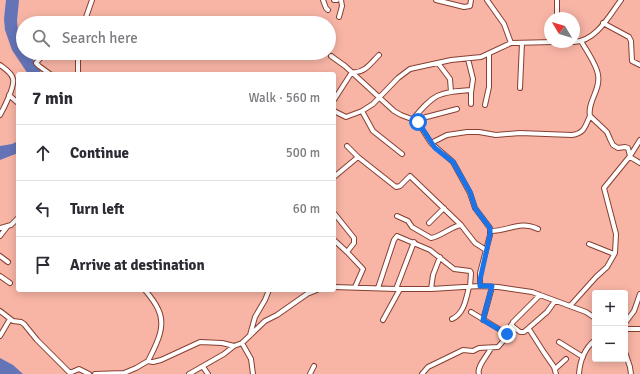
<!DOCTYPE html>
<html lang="en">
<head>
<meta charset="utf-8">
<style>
	:root { --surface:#fff; --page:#f7f7f7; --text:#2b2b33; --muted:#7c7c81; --line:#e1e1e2 }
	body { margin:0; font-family:Signika,sans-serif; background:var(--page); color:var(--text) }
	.controls { position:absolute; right:12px; bottom:12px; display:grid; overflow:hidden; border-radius:4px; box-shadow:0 2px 10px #0003 }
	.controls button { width:36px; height:36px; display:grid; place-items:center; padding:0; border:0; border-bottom:1px solid var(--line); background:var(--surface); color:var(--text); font:20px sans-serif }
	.compass { position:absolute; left:544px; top:12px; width:36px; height:36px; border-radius:50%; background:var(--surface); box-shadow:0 2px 10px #0003; rotate:308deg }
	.stop { position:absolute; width:12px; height:12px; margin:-9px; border:3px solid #1a73e8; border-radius:50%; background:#fff }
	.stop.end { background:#1a73e8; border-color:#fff; box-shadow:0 1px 4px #0008 }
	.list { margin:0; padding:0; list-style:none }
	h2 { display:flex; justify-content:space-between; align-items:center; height:52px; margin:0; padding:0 16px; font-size:17px }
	h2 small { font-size:13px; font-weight:400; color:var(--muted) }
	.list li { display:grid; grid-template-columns:26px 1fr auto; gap:12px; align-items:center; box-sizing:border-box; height:56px; padding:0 16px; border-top:1px solid var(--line) }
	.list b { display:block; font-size:15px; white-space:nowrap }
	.list em { font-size:13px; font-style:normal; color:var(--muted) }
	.icon { flex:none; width:22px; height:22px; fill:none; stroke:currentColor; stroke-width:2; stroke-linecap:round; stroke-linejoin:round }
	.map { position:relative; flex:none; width:640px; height:374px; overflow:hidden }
	.search { position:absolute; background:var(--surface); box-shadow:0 2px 10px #0003; left:16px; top:16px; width:320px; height:44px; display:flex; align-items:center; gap:10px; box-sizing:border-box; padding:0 14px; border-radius:22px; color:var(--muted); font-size:15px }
	.panel { position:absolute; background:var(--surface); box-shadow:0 2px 10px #0003; left:16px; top:72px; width:320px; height:220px; border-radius:4px }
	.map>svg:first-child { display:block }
</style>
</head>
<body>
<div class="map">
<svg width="640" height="374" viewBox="0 0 640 374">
	<rect width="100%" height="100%" fill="#f8b5a6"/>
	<path fill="#6474b7" d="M6 0H19L17 21 18 32 23 42V53H29L42 74H28L12 50 5 30 4 19Z
		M18 141V153L0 160V146L12 144Z
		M0 358 13 365 23 374H0Z"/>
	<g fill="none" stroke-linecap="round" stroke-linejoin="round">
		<defs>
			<path id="minor" d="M323 0 326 8 328 10
				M334 0H337
				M436 0 464 7 470 6 471 0
				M487 0 504 24 511 43
				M557 0V18
				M339 17 342 6 341 0
				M84 23 92 0
				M603 23 629 37 631 41 632 61 640 65
				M581 41C586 50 597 65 598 75 601 90 587 102 590 116L607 132 610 139 613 145 618 148 625 147 628 148 630 156
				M574 42C596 41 609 16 621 0
				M45 53 36 63 39 66 50 74
				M331 56 345 66 394 111 401 115 417 121 431 143 453 162 470 193 475 208 490 228V235L480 273V286
				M468 59 473 79 471 93V104
				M438 63 450 79 451 92
				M0 65C4 68 12 73 13 79 15 86 4 108 0 115
				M78 74V53
				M520 88 522 43
				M9 95 18 103
				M334 100 352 72C364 74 371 63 379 55
				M485 105 489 87V54
				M334 111 346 117 362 111 373 104 398 78 410 69 451 60 481 57 511 43 554 42
				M362 111 373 131 402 154
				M413 119C434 94 438 92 471 90
				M415 120 457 109
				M431 143 447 135 467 132H479L496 135 520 133 572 135C585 133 585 126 590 116
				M347 146 358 157
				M630 157 640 163
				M334 177 358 157 396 187 400 186 410 176 461 225 475 243 486 250
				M334 213 354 238V243L347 252 363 269 355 287
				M397 216 408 221 412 227 431 238C442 236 450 227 461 225
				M429 223 444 208
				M0 228 11 225 18 218
				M491 231C509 231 520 220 538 229
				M0 236 7 227
				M334 240 347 252
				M589 244 614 254
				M0 256 8 262
				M0 276 10 283
				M334 287 396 289H431L480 286 498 287 532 292 586 312 595 318
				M378 288 394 240 397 236 430 250 454 269 470 271 471 273 470 287
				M396 289 414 242
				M431 289 433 275 440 257
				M145 290C150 296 155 302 158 309 167 326 156 345 148 361
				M570 306 596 277 607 267 615 253 616 234 604 188 630 156 640 140
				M0 311 13 321 21 322 24 324 37 340 69 372H72L79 369 89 374
				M471 312 507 334
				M452 319C464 314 466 299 469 287
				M383 320 400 289
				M483 320 492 287
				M625 323 634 311 640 294
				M511 325 520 332H524L547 312 555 301
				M529 329 543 351 554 367 556 374
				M625 329H640
				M250 335 255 317 265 300 269 290
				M0 336 10 319
				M559 342 583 357
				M242 343 251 359 253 374
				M625 352 630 367 631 374
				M203 367 208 374
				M555 369 566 359
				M95 374 124 373 136 368 148 361 153 362 161 360 200 342 222 343 234 346 242 343 265 321 277 315 307 294 317 290
				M189 374 224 354 234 346
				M310 374 314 366
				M422 374 428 367 463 350 473 351 479 348 498 347 505 339 513 322 540 295
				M479 374C476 367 488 355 491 348
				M579 374C580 361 585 348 595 340"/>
		</defs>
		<use href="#minor" stroke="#873f31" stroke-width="6"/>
		<use href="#minor" stroke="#fff" stroke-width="4"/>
	</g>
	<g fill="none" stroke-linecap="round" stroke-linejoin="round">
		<path stroke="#1a73e8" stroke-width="5" d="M418 122 435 148 453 162 470 192 475 208 490 228V235L480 280V286H492L483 320 507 334"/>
	</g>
</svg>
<div class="controls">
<button>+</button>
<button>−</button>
</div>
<svg class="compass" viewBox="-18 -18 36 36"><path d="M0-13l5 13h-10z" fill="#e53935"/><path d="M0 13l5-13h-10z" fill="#7c7c81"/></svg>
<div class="stop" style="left:418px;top:122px"></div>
<div class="stop end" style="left:507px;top:334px"></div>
<div class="search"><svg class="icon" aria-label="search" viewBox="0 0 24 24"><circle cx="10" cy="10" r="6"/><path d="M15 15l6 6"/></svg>Search here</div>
<section class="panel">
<h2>7 min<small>Walk · 560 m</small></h2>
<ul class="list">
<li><svg class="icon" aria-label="ahead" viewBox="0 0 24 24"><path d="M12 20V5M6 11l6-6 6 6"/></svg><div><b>Continue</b></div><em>500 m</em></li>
<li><svg class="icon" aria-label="left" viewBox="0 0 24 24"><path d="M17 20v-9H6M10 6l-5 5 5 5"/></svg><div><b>Turn left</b></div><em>60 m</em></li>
<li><svg class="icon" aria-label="arrive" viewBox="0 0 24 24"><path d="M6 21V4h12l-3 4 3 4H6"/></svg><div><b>Arrive at destination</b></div></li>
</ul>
</section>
</div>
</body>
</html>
